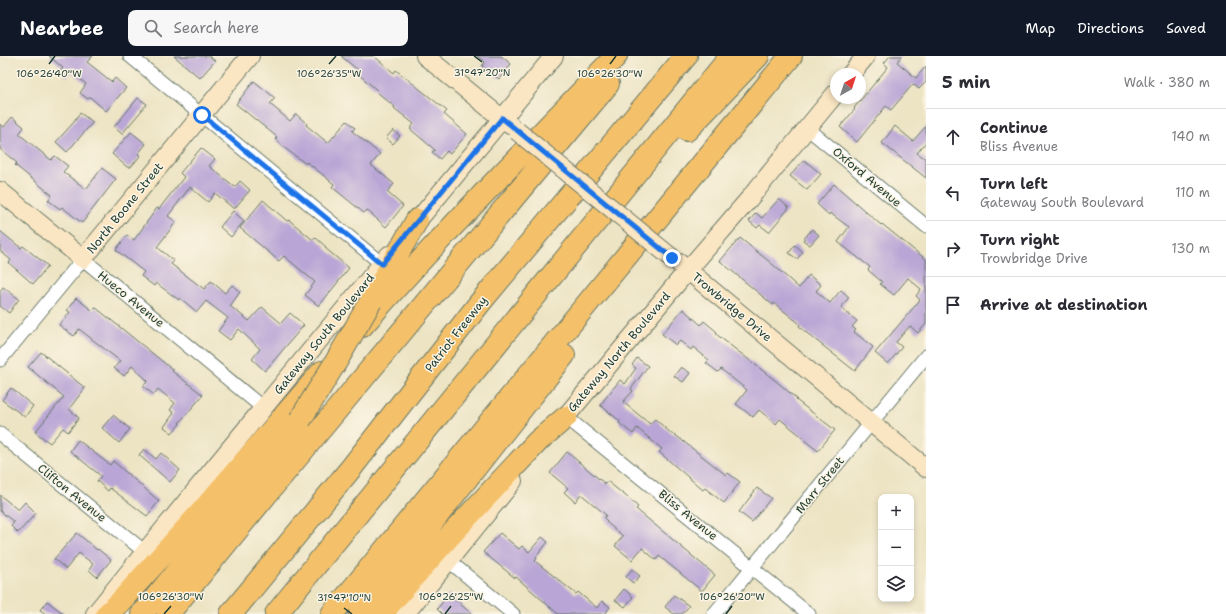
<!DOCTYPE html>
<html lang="en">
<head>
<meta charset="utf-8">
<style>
	:root { --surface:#fff; --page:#f7f7f7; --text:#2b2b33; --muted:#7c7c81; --line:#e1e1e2; --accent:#111827 }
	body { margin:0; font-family:"Shantell Sans",sans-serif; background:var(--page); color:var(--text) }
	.controls { position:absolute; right:12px; bottom:12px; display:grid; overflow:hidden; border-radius:8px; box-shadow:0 2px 6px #0003 }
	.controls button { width:36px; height:36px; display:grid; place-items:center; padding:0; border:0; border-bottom:1px solid var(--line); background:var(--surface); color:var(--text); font:20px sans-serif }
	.compass { position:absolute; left:830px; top:12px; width:36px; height:36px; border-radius:50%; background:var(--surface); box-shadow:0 2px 6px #0003; rotate:39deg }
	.stop { position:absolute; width:12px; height:12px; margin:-9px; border:3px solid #1a73e8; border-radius:50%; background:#fff }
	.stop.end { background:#1a73e8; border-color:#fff; box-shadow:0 1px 4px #0008 }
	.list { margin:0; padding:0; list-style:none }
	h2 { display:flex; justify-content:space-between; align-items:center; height:52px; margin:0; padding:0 16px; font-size:17px }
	h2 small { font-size:13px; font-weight:400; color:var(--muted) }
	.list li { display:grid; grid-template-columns:26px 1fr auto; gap:12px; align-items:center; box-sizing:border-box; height:56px; padding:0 16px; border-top:1px solid var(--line) }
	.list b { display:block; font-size:15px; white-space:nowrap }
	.list p { margin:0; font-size:13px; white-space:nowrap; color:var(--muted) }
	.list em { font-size:13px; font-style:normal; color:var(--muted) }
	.icon { flex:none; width:22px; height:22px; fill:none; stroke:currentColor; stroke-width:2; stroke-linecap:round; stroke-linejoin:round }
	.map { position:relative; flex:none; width:926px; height:558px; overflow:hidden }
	header { display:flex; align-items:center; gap:24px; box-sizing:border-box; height:56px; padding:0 20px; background:var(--accent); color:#fff }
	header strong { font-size:19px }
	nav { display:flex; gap:22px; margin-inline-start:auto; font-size:14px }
	.search { width:280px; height:36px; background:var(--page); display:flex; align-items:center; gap:10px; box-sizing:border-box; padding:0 14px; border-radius:8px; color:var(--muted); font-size:15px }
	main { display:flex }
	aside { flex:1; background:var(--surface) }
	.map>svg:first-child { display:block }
</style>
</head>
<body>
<header>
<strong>Nearbee</strong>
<div class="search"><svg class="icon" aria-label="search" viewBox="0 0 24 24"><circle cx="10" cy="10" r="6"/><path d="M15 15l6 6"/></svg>Search here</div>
<nav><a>Map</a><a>Directions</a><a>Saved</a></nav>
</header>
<main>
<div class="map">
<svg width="926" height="558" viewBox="0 0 926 558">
	<rect width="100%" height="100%" fill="#fcf5e5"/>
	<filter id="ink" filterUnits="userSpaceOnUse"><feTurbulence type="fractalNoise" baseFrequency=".025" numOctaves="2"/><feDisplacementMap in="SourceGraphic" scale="8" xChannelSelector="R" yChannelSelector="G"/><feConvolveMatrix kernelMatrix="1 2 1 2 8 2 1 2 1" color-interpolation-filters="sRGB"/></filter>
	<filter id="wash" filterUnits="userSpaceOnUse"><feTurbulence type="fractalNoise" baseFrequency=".012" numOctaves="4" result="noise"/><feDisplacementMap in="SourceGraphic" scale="16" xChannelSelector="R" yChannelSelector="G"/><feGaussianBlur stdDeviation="0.9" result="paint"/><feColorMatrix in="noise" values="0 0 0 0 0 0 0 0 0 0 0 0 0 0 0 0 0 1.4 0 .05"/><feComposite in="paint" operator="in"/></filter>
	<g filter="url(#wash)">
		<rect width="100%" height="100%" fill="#ede4c4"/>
		<g id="blocks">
			<path fill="#baa6d6" d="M49 0H93L87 6 112 26 115 22 126 32 106 55 90 41 88 43 80 37 86 28 72 16 67 21 60 15 63 12Z
				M174 0H209L215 5 200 22Z
				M341 0H374L394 17 396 14 447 55 444 58 467 78 450 98 447 95 440 103 432 96 435 94 410 73 414 68 394 52 395 51 377 36 378 35 357 17 359 15Z
				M476 0H501L511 8 499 23 482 10 485 6Z
				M890 0H902L897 6 916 22 926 10V26L919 33 913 28 891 54 886 50 857 86 840 71 855 53 854 52 888 11 884 7Z
				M254 25 275 42 270 48 290 65 296 58 307 68 306 69 328 87 347 65 355 72 352 75 380 98 371 109 394 128 387 136 403 150 386 171 367 154 364 157 332 131 334 128 307 106 306 108 286 93 275 83 277 81 236 48Z
				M138 42 147 48 122 78 114 71Z
				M80 57 93 66 67 96 56 86 74 66Z
				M12 61 24 71 19 78 51 104 55 100 68 110 63 116 86 133 102 112 116 123 82 167 62 151 60 153 48 144 52 139 15 109 17 107 0 93V68L4 71Z
				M895 70 913 85 926 70V86L917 97 926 103V122L882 87Z
				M393 74 400 80 393 88 386 82Z
				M131 76 146 88 138 98 140 100 131 111H127L112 98Z
				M201 92 215 103 209 110 235 131 240 125 250 134 234 153 215 137 208 146 190 131 168 160 176 166 157 191 174 205 171 208 204 233 211 225 225 237 232 229 240 236 230 250 249 265 262 251 281 267 290 257 304 269 265 315 252 303 260 293 239 273 230 284 218 275 228 262 206 245 197 256 180 242 179 244 156 227 154 230 141 220 144 216 116 194 127 179 134 184 157 152 159 153 184 121 180 117Z
				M804 104 821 118 807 134 790 120Z
				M834 128 881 169 882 168 914 194 926 203V268L918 277 910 270 896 286 902 291 888 308 875 297 920 244 916 240 921 233 908 222 894 239 880 228 882 226 868 214 870 211 838 186 849 171 830 157 829 159 817 148Z
				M779 143 789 152 769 176 760 169 757 172 749 165 756 157 762 162Z
				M263 144 287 165 289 164 313 184 315 181 326 191 325 192 349 212 319 250 305 239 315 226 284 200 279 205 240 172Z
				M233 155 244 165 231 181 220 171Z
				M812 173 819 179 810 189 803 184Z
				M0 175 21 192 23 190 48 210 33 228 9 207 11 204 0 195Z
				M740 182 771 207 799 232 809 219 821 229 816 235 830 247 841 234 849 241 841 252 857 265 852 271 856 274 854 276 873 291 855 315 808 278 799 270 800 268 774 247 773 249 720 205Z
				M795 189 803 196 797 203 789 197Z
				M3 231 19 243 9 257 0 250V235Z
				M76 242 92 254 95 251 173 314 172 315 203 339 179 367 180 368 172 377 164 371 174 357 170 354 175 347 158 333 154 339 143 330 148 325 132 310 124 320 114 312 120 305 79 273 74 280 59 269 70 256 67 254Z
				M683 253 701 269 704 265 717 276 716 278 776 325 797 343 796 344 835 374 818 395 804 384 805 383 780 363 776 368 759 354 753 361 736 348 747 334 721 313 718 316 706 307 709 304 693 291 691 294 680 285 676 289 662 278Z
				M41 296 85 332 69 353 79 362 68 376 63 372 50 387 35 376 64 341 28 311Z
				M637 302 648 310 631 333 633 335 623 346 650 368 655 363 673 379 674 378 726 419 728 417 740 426 724 447 705 432 703 434 659 396 662 393 637 372 633 378 619 367 620 365 600 349 620 324 625 328 636 312 632 309Z
				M681 311 690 317 683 326 674 320Z
				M11 332 33 350 25 361 2 344Z
				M113 359 130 373 119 387 102 372Z
				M78 384 110 409 113 405 159 445 147 460 110 432 108 435 97 425 101 420 70 395Z
				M144 393 156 403 161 397 180 414 170 426 139 399Z
				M567 396 605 428 607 425 627 441 638 451 636 453 715 519 702 535 659 500 656 504 642 492 632 504 615 490 623 480 606 466 607 465 604 462 606 459 581 438 575 446 564 436 568 432 550 417Z
				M757 432 771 442 752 466 739 456Z
				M0 439 18 454 25 446 36 457 18 477 11 470 14 466 0 455Z
				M77 477 97 494 98 493 111 504 97 521 89 514 93 508 79 497 66 513 54 503Z
				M500 477 519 493 522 490 529 496 542 481 548 486 536 501 537 502 535 505 576 538 578 536 597 552 602 545 610 551 605 558H558L516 521 515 522 483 496Z
				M632 513 640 520 633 527 626 521Z
				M624 533 633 541 625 551 615 544Z
				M449 538 461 547 460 548 472 558H442L437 553Z
				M674 539 689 550 682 558H674L665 551Z
				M47 545 64 558H46L40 554Z"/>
		</g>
	</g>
	<g filter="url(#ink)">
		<use href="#blocks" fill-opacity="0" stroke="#677766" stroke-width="1"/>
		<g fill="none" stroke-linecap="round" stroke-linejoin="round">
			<defs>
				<path id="street" d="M130 0 382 208
					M807 72 926 170
					M0 304 83 203 263 352
					M566 361 809 558
					M0 378 145 496
					M449 505 513 558
					M714 558 926 300"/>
				<path id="secondary" d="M425 0 510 69
					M851 18 866 0
					M0 135 83 203 250 0
					M409 175 554 0
					M679 207 926 412
					M557 371 687 215 749 143 836 37
					M95 558 145 496 389 199
					M405 558 513 425"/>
				<path id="highway" d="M687 74 758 0
					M371 245 417 164
					M362 270C443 177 531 89 616 0
					M107 558 119 547 203 454 322 316
					M142 558 267 407 300 364
					M168 558 270 434 608 28
					M231 558 352 411 479 248 686 0
					M276 558 731 0
					M332 558 791 0
					M360 558 564 299
					M381 558 447 483 538 385 566 361"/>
			</defs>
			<use href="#street" stroke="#677766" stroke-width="15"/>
			<use href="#secondary" stroke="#677766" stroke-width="20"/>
			<use href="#highway" stroke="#677766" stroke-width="24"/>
			<use href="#street" stroke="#fff" stroke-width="13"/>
			<use href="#secondary" stroke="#fbe6c3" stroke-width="18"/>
			<use href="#highway" stroke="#f4c16a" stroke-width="22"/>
			<defs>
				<path id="secondary-bridge" d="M517 75 672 202"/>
				<path id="highway-bridge" d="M300 364 337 304 371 245"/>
			</defs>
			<use href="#secondary-bridge" stroke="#677766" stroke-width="20" stroke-linecap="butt"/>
			<use href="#highway-bridge" stroke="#677766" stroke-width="24" stroke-linecap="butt"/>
			<use href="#secondary-bridge" stroke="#fbe6c3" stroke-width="18"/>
			<use href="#highway-bridge" stroke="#f4c16a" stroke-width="22"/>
		</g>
	</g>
	<g fill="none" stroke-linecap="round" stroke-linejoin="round" filter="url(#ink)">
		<path stroke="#1a73e8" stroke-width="5" d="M202 59 382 208 502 62 672 202"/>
	</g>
	<path fill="none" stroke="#1f3d34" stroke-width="1.5" d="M474 0 482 6M49 8 55 0M329 8 336 0M610 8 616 0M344 552 352 558M164 558 171 550M445 558 451 550M726 558 732 550"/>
	<g text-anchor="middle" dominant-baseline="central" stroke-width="3" stroke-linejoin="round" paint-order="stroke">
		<g font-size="12" fill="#1f3d34" stroke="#fcf5e5">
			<text transform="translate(867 121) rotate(40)">Oxford Avenue</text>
			<text transform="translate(125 152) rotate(-51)">North Boone Street</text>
			<text transform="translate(131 243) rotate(39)">Hueco Avenue</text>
			<text transform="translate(732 251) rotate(40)">Trowbridge Drive</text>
			<text transform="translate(324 278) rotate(-51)">Gateway South Boulevard</text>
			<text transform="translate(456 278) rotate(-52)">Patriot Freeway</text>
			<text transform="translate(619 296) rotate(-50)">Gateway North Boulevard</text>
			<text transform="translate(820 429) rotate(-51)">Marr Street</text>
			<text transform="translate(72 437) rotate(39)">Clifton Avenue</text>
			<text transform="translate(688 459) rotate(39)">Bliss Avenue</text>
		</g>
	</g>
	<g font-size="10" text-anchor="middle" fill="#1f3d34" stroke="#fcf5e5" stroke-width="3" stroke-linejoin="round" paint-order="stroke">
		<text x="482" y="20">31°47'20"N</text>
		<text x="49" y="21">106°26'40"W</text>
		<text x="329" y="21">106°26'35"W</text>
		<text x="610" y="21">106°26'30"W</text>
		<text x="171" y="544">106°26'30"W</text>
		<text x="451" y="544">106°26'25"W</text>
		<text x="732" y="544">106°26'20"W</text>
		<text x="344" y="545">31°47'10"N</text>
	</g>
</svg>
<div class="controls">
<button>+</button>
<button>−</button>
<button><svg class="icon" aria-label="layers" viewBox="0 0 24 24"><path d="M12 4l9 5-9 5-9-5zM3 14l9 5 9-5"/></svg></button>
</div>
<svg class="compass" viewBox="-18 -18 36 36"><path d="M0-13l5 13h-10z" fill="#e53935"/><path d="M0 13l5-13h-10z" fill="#7c7c81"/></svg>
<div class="stop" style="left:202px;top:59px"></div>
<div class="stop end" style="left:672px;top:202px"></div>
</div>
<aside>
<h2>5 min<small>Walk · 380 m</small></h2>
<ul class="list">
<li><svg class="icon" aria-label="ahead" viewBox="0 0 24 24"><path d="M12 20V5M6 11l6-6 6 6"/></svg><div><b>Continue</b><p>Bliss Avenue</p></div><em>140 m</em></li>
<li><svg class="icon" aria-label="left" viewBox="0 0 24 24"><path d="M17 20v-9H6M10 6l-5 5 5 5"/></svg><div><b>Turn left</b><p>Gateway South Boulevard</p></div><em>110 m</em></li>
<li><svg class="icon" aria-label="right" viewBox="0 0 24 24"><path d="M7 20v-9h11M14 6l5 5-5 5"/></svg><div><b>Turn right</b><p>Trowbridge Drive</p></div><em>130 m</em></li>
<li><svg class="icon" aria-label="arrive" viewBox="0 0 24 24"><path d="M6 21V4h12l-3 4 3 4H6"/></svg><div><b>Arrive at destination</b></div></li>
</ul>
</aside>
</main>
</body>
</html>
